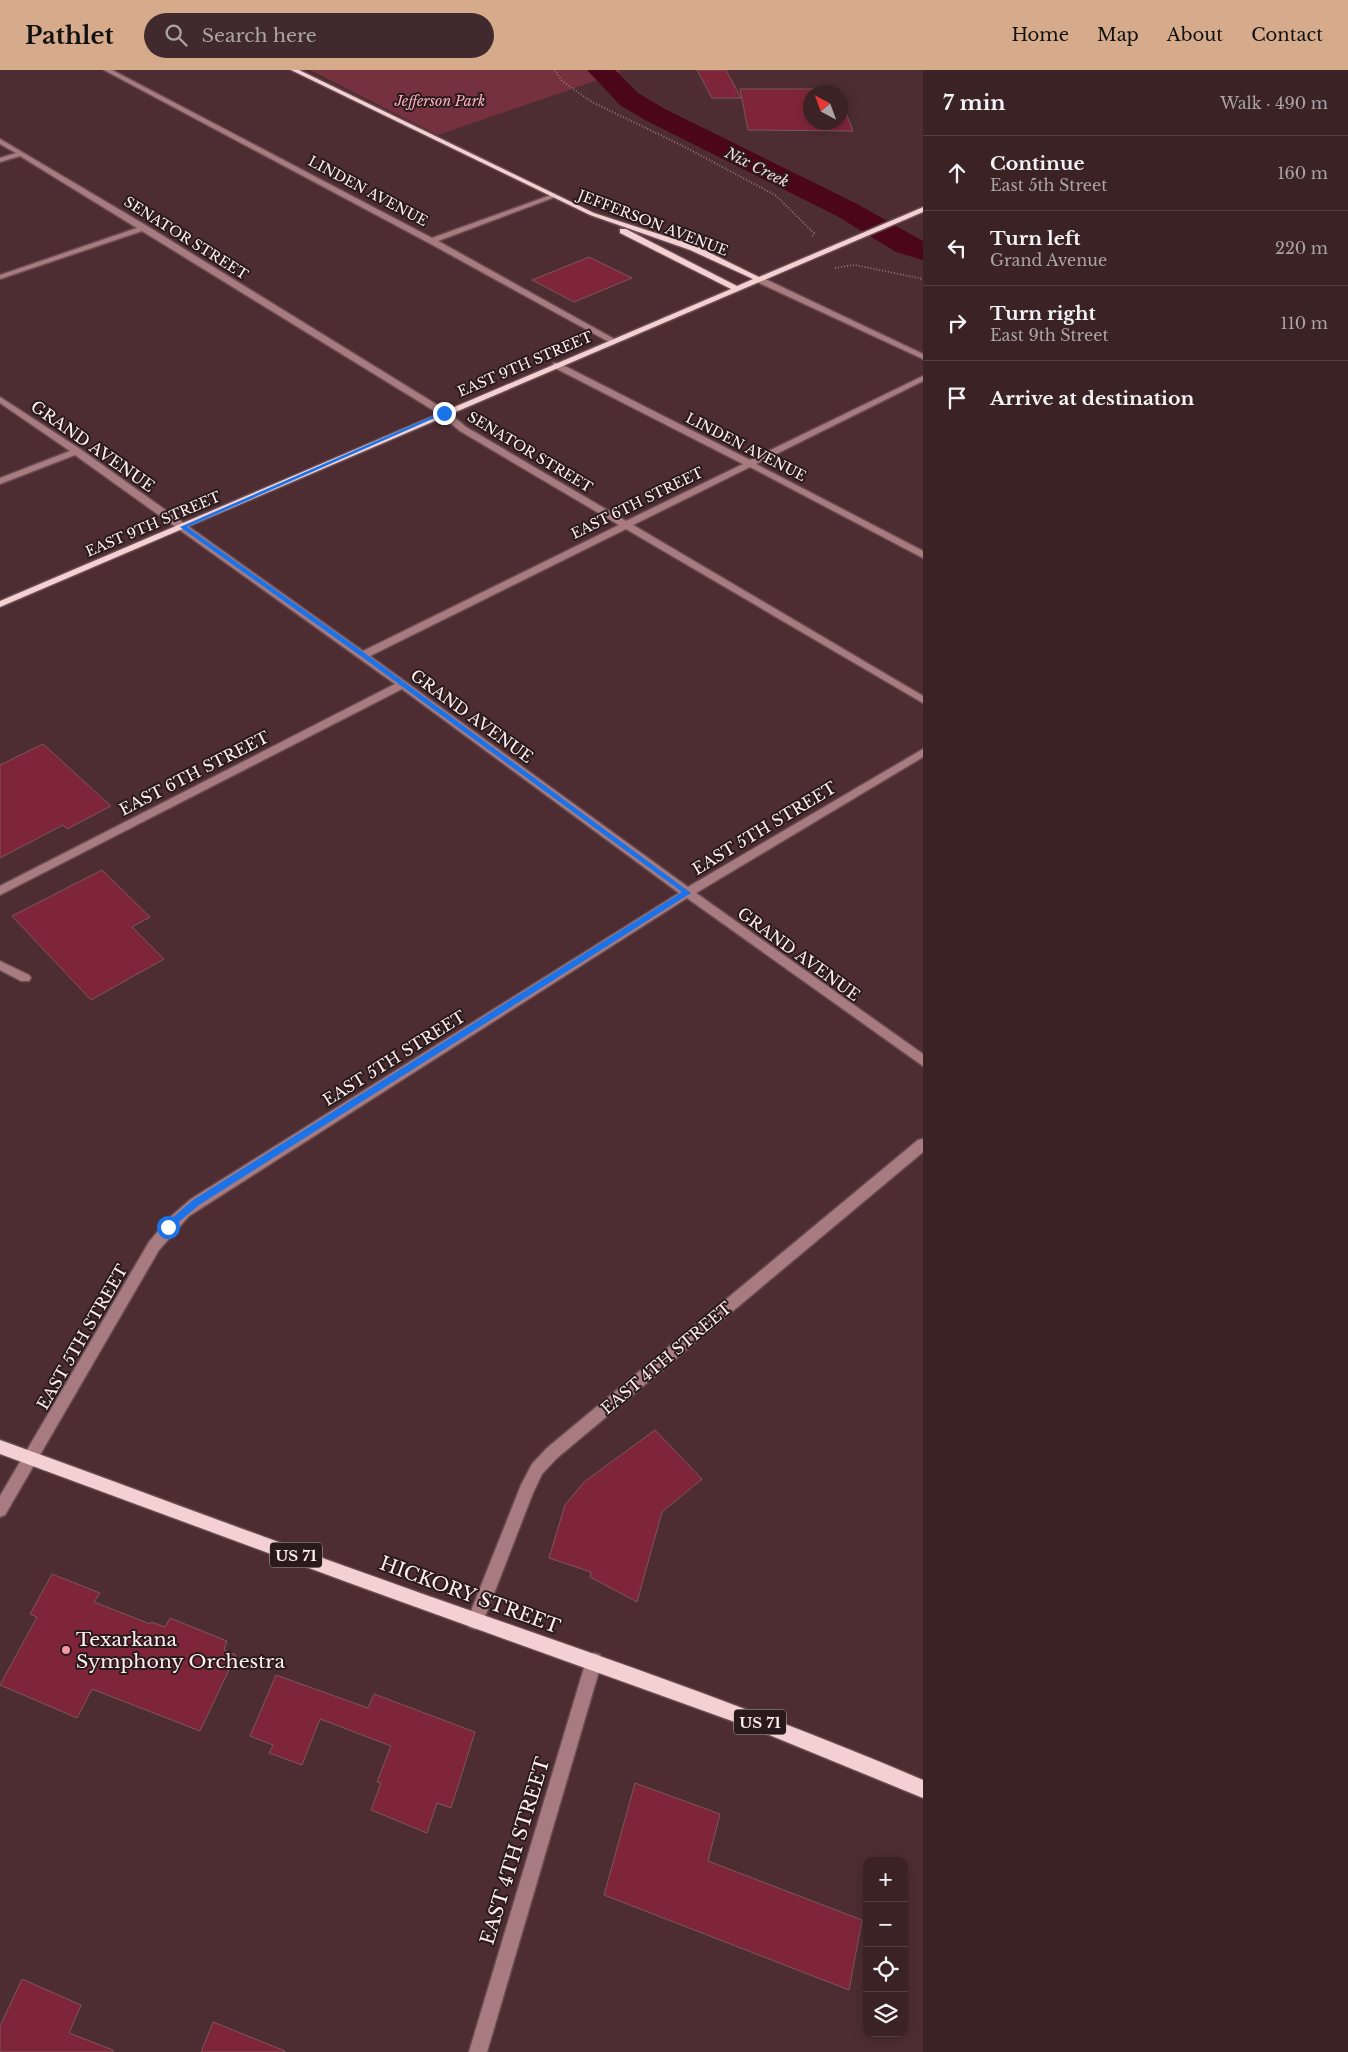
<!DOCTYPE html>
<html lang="en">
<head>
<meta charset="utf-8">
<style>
	:root { --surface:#3a2225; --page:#412a2d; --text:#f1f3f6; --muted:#aba4a7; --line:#543f42; --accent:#d6ab8b }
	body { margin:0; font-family:"Libre Baskerville",serif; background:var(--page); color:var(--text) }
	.controls { position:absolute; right:15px; bottom:15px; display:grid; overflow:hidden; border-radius:10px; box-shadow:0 2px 12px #0003 }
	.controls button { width:45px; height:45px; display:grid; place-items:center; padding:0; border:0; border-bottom:1px solid var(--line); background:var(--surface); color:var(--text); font:25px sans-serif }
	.compass { position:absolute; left:803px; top:15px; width:45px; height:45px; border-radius:50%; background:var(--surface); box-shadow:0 2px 12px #0003; rotate:319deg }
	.stop { position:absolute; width:15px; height:15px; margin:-11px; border:4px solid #1a73e8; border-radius:50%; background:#fff }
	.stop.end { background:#1a73e8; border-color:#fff; box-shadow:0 1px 5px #0008 }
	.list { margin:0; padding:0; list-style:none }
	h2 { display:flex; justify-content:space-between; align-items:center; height:65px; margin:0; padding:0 20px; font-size:21px }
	h2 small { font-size:16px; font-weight:400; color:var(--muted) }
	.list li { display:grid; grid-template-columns:32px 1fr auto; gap:15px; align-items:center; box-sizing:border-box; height:75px; padding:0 20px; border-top:1px solid var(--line) }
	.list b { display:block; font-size:19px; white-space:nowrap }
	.list p { margin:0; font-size:16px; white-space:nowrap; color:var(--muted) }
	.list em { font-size:16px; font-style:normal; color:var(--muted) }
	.icon { flex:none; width:28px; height:28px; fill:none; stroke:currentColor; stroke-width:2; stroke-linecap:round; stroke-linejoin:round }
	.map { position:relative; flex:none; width:923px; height:1982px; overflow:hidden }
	header { display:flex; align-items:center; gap:30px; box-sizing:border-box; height:70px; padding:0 25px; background:var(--accent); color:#111 }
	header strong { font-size:24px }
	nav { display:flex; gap:28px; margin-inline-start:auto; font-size:18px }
	.search { width:350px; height:45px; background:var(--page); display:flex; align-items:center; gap:12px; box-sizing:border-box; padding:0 18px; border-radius:28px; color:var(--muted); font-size:19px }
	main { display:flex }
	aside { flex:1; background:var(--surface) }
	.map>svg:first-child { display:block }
</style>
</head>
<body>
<header>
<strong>Pathlet</strong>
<div class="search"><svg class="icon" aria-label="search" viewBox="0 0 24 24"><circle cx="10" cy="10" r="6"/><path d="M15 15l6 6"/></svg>Search here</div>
<nav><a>Home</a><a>Map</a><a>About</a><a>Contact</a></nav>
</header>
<main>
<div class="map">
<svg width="923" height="1982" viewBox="0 0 923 1982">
	<rect width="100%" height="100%" fill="#4d2d31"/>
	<path fill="#75313d" d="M310 0H619L621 2 438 65Z"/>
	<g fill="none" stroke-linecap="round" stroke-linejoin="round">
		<path fill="#4b0619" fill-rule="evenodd" d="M587 0H615L638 23 663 38 857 134 923 171V190L896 182 837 146 645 50 620 35Z"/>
	</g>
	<path fill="#7f2539" stroke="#7b575b" d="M697 0H726L741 28H712Z
		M740 19H836L838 22H810V52H840V28L853 61 748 60Z
		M589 187 632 208 574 232 532 210Z
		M43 674 111 736 67 759 63 755 0 788V695Z
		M102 800 150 847 132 857 164 889 91 930 12 846Z
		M655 1360 702 1409 662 1442 637 1532 590 1507 591 1502 549 1488 565 1435 584 1412Z
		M52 1504 100 1523 94 1532 150 1554 151 1552 165 1557 170 1548 227 1571 224 1580 236 1585 200 1661 92 1619 77 1648 0 1615 37 1547 30 1544Z
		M276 1605 368 1638 374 1624 475 1662 451 1738 437 1733 427 1763 371 1740 381 1713 377 1712 391 1676 320 1649 302 1695 269 1683 273 1675 250 1666Z
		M635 1713 720 1744 708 1791 862 1850 849 1920 604 1825Z
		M22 1909 81 1935 69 1963 113 1980V1982H0V1956Z
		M213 1952 285 1981V1982H201Z"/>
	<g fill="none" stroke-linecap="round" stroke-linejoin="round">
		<defs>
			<path id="minor" d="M104 0H112L432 168 551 125H555V127L438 171 618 271 611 273 429 173Z
				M0 69 147 156 447 341 466 357 626 451 743 394 553 297V293H559L750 390 923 306V311L756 394 923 481V488L750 397 633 455 923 626V633L626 459 370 586 688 817 923 679V687L696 823 923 984V996L687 828 189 1146 159 1180 5 1445 0 1447V1426L149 1172 168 1149 191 1129 679 823 402 619 0 825V816L395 614 75 385 0 414V408L70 381 0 333V327L80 379 363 581 619 455 460 361 441 345 142 161 0 209V205L137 158 20 86 0 92V88L16 83 0 74Z
				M757 208H763L923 284V289L757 212Z
				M0 891 29 905 31 908 29 911H21L0 900Z
				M923 1069V1082L557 1388 542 1404 533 1423 481 1557 475 1559 469 1557 467 1551 521 1415 532 1394 547 1378 918 1070Z
				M594 1583 600 1585 602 1591 487 1982H469L586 1591 588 1585Z"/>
			<path id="major" d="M291 0H299L594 143 696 176 759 207 921 138 923 137V142L0 537V531L731 219 620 163V159H626L737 216 753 209 690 180 590 145Z
				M0 1370C141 1421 281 1474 423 1524 591 1583 759 1640 923 1710V1728L757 1660 355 1515 0 1384Z"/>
		</defs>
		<use href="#minor" stroke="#694c4f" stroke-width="3"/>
		<use href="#major" stroke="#694c4f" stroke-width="3"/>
		<path stroke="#907679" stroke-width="2" stroke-dasharray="1 2" stroke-linecap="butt" d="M555 0 562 11 592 32 681 75 775 125 814 163 812 167
			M835 198 855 195 923 209"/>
		<use href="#minor" fill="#a87b80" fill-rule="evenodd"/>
		<use href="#major" fill="#f5d0d3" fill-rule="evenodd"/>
	</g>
	<path fill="#1a73e8" d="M442 342 446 343 187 457 366 584 691 823 199 1135 168 1161 165 1159V1154L193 1130 682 822 362 587 180 457Z"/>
	<circle fill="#f49aa5" stroke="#291a1c" stroke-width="2" cx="66" cy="1580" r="5"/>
	<g text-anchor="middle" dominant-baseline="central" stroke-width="4" stroke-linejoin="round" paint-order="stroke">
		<g font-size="14" font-style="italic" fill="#feb0b9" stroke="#291a1c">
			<text x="440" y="31">Jefferson Park</text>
		</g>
		<g font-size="14" fill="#ffedef" stroke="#291a1c">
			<text transform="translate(368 121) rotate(28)">LINDEN AVENUE</text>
			<text transform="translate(653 153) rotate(21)">JEFFERSON AVENUE</text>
			<text transform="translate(186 168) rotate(32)">SENATOR STREET</text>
			<text transform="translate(525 294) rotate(-23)">EAST 9TH STREET</text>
			<text transform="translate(746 377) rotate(27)">LINDEN AVENUE</text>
			<text transform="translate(530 382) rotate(31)">SENATOR STREET</text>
			<text transform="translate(637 433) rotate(-26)">EAST 6TH STREET</text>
			<text transform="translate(153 454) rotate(-23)">EAST 9TH STREET</text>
		</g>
		<g font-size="15" font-style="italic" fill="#f4d8db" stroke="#291a1c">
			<text transform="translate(757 97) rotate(27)">Nix Creek</text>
		</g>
		<g fill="#291a1c" stroke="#bfaeb0" stroke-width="1">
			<rect x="270" y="1472.5" width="52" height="25" rx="4"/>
			<rect x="734" y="1639.5" width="52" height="25" rx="4"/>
		</g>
		<g font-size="15" font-weight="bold" fill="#ffedef">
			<text x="296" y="1485">US 71</text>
			<text x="760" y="1652">US 71</text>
		</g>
		<g font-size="16" fill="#ffedef" stroke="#291a1c">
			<text transform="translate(93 376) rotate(35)">GRAND AVENUE</text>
			<text transform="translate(472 646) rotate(36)">GRAND AVENUE</text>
			<text transform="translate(194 703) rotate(-27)">EAST 6TH STREET</text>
			<text transform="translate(764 758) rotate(-31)">EAST 5TH STREET</text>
			<text transform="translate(799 884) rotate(36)">GRAND AVENUE</text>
			<text transform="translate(394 988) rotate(-32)">EAST 5TH STREET</text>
			<text transform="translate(82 1267) rotate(-60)">EAST 5TH STREET</text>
			<text transform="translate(666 1288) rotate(-40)">EAST 4TH STREET</text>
		</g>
		<g font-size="19" fill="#ffedef" stroke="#291a1c">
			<text transform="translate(470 1525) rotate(20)">HICKORY STREET</text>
			<text transform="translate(515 1781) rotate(-73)">EAST 4TH STREET</text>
		</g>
		<g font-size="19" fill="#ffedef" stroke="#291a1c" text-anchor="start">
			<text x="76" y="1569">Texarkana<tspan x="76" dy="22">Symphony Orchestra</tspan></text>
		</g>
	</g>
</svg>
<div class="controls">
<button>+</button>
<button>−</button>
<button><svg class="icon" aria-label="locate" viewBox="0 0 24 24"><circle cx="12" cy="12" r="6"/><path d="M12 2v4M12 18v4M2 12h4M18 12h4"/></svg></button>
<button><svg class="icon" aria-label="layers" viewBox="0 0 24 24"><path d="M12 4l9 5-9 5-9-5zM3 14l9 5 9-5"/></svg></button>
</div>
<svg class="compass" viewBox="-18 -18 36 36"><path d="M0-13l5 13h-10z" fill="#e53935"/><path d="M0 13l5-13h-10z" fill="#aba4a7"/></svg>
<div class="stop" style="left:168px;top:1157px"></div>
<div class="stop end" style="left:444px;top:343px"></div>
</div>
<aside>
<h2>7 min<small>Walk · 490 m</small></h2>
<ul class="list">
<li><svg class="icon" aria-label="ahead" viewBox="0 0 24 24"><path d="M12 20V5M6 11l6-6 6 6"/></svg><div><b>Continue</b><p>East 5th Street</p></div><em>160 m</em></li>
<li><svg class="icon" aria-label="left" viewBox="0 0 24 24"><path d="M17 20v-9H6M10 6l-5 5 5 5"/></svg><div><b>Turn left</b><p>Grand Avenue</p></div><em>220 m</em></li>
<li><svg class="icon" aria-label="right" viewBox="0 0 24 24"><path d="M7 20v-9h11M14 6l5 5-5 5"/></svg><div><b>Turn right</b><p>East 9th Street</p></div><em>110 m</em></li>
<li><svg class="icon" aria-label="arrive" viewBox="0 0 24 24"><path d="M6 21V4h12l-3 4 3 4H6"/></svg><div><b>Arrive at destination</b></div></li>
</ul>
</aside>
</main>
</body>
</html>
